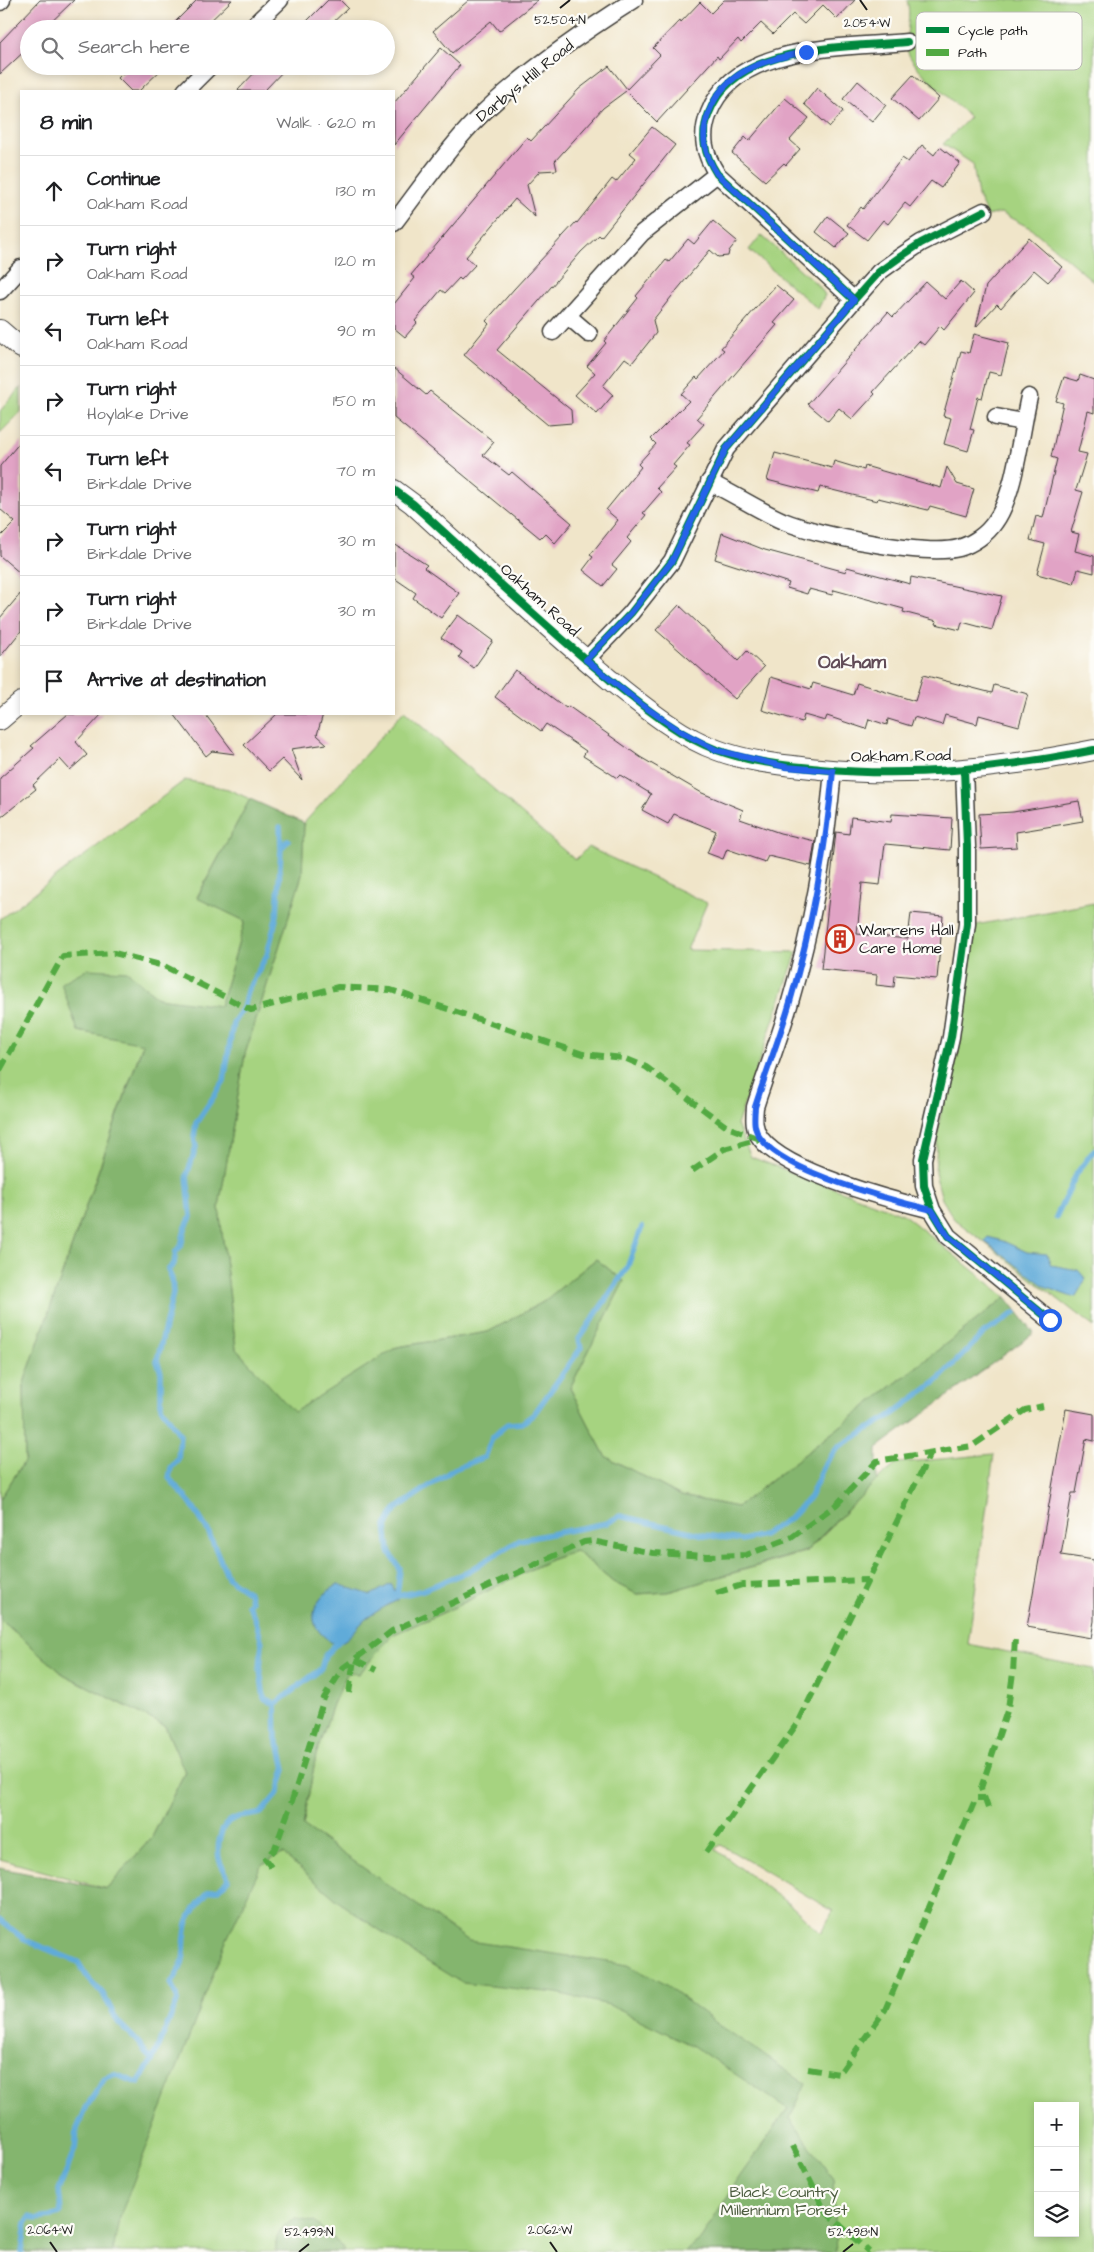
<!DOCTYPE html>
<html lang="en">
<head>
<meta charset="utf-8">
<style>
	:root { --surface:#fff; --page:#f2f2f2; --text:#202124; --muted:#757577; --line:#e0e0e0 }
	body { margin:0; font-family:"Architects Daughter",sans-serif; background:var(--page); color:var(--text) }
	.controls { position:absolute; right:15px; bottom:15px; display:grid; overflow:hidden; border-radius:0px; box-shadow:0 2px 8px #0003 }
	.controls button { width:45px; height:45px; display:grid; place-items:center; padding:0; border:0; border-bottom:1px solid var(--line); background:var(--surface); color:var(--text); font:25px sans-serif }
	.stop { position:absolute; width:15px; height:15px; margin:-11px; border:4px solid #2563eb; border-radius:50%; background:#fff }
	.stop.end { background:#2563eb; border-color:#fff; box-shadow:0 1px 5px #0008 }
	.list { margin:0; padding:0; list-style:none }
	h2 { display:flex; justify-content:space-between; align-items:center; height:65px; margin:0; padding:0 20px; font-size:21px }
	h2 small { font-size:16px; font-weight:400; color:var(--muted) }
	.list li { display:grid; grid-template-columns:32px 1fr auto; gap:15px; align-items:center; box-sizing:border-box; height:70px; padding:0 20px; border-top:1px solid var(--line) }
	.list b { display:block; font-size:19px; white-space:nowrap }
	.list p { margin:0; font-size:16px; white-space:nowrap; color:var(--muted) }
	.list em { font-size:16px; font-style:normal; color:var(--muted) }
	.icon { flex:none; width:28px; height:28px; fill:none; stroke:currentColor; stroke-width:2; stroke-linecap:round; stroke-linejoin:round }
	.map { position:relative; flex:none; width:1094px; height:2252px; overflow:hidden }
	.search { position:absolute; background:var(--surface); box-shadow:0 2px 8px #0003; left:20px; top:20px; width:375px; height:55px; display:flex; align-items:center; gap:12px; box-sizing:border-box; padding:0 18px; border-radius:28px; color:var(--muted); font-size:19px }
	.panel { position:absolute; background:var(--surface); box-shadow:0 2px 8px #0003; left:20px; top:90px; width:375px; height:625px; border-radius:0px }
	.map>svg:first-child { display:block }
</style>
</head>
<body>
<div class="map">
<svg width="1094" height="2252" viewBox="0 0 1094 2252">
	<rect width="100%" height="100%" fill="#fdfcf7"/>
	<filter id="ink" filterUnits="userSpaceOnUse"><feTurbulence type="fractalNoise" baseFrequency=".02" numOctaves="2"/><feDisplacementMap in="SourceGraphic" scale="10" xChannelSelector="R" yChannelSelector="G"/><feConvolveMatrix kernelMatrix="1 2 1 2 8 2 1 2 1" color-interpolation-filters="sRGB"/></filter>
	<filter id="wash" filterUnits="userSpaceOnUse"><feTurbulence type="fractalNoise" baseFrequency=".0096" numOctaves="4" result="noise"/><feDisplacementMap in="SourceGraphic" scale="20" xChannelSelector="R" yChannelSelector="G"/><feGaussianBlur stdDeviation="1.12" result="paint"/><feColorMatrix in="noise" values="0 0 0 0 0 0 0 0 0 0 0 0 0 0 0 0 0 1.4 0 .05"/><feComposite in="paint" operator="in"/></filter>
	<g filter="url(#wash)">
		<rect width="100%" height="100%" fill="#f0e5c9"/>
		<path fill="#a6d380" stroke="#61784e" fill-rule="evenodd" d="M907 0H1094V282L1032 229 1001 213 987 216 978 196 973 164 943 144 970 117C956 103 910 68 907 49 905 32 912 17 907 0Z
			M761 235 819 286 825 295 818 309 749 250Z
			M21 387V412L0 433V411Z
			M404 711 575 860 588 847 707 903 687 950 797 952 737 1125 751 1157 903 1214 1006 1297 737 1507 681 1496 605 1456 570 1388 624 1281 596 1259 543 1302 488 1332 397 1347 294 1413 236 1349 219 1207 245 1054 302 875 304 823Z
			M185 780 228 789 250 799 197 897 245 921 220 1007 158 998 127 971 78 1031 143 1043 24 1383 25 1460 0 1499V919Z
			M1094 903V1327L954 1219 942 1199 935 1173 938 1128 976 925Z
			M994 1454 968 1644 1094 1669V2252H24L271 1777 303 1826 316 1755 333 1704 348 1671 359 1674 392 1635 449 1610 550 1560 576 1551 613 1582 637 1594 668 1592 806 1552 877 1480 898 1463ZM721 1845 833 1911 821 1933 794 1908 715 1849ZM1038 2106H1075V2233H1038Z
			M0 1619 63 1674 165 1726 185 1772 152 1837 107 1889 0 1859Z"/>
		<path fill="#84b56e" stroke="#506845" d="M250 799 304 823 302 875 245 1054 219 1207 236 1349 294 1412 397 1347 488 1332 543 1302 596 1259 624 1281 570 1388 605 1456 681 1496 737 1507 1006 1297 1034 1333 877 1448V1480L806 1551 668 1592 637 1594 613 1582 576 1551 550 1560 449 1610 392 1635 359 1674 348 1672 333 1704 316 1755 303 1826 469 1941 628 1965 666 1985 715 2022 806 2084 790 2118 833 2178 837 2252H684L701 2239 740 2176 788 2109 693 2046 609 2005 557 1993 462 1983 418 1956 344 1906 283 1854 271 1859 261 1866 226 1941 119 2219 113 2252H0V1868L107 1889 152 1837 185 1772 165 1726 63 1674 0 1619V1499L25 1460 24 1383 143 1044 78 1031 61 983 87 969 127 971 158 998 220 1006 245 921 197 898Z
			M295 2219 314 2222 343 2247V2252H276C275 2234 279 2228 295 2219Z"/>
		<path fill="#61abd9" stroke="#3e647a" d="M988 1237 1003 1241 1027 1252 1047 1254 1051 1265 1078 1270 1086 1279 1076 1296 1072 1297 1047 1288 984 1241Z
			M338 1584 371 1595 391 1584 398 1596V1600C387 1605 377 1611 367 1618 358 1625 349 1641 338 1643 333 1644 330 1642 327 1639 302 1620 316 1597 338 1584Z"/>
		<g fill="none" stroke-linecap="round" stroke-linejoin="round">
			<path stroke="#61abd9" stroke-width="5.5" d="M280 827 281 849
				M1056 1217 1077 1173 1094 1150
				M397 1596 400 1569 389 1551 386 1526 396 1509 454 1469 485 1457 492 1438 507 1424 522 1423 534 1414 581 1348 579 1339 627 1268 642 1227
				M398 1596 423 1590 469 1571 520 1540 607 1523 620 1516 704 1535 742 1540 763 1535 790 1518 810 1497 825 1464 838 1447 890 1416 937 1381 984 1333 1015 1313
				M275 1704 321 1669 325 1655 340 1640
				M0 1920 25 1940 78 1962 88 1978 103 1994 118 2022 137 2041 152 2061 138 2083 114 2074 105 2078 87 2106 77 2129 75 2149 59 2190 61 2212 52 2217 36 2219 31 2216 26 2223 22 2252
				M152 2061 178 2000 171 1983C190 1959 181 1949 187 1924 190 1913 201 1900 208 1892L219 1889 228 1880C227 1872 223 1869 220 1862 216 1849 219 1825 233 1819 241 1815 253 1816 261 1813L278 1793 285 1769 281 1751 276 1739 275 1704 264 1698 260 1670 262 1643 255 1618 248 1605 251 1601 249 1593 228 1578 208 1531 192 1505 169 1478 171 1468 178 1459 180 1435 161 1407V1372L157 1361 173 1293 172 1279 168 1270 174 1264 176 1251 181 1246 185 1229 191 1217 187 1175 196 1147 194 1137 196 1123 224 1081 233 1023 243 1008 247 991 267 955 277 915 281 849 288 840"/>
		</g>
		<g id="blocks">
			<path fill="#e1a3c5" d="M40 0H74L44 29H29V47L0 74V42Z
				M197 0H232L202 29H168Z
				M328 0H340L348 8 326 29H299Z
				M469 0H538L499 31 491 21 452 53 433 31Z
				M724 0H855L837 19 823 5 804 24 793 14 773 34 761 23 741 43 738 39 719 59 717 56 657 122 626 91 603 108 555 161 557 170 540 171 527 185 535 217 515 199 466 257 475 265 461 280 459 278 445 293 441 290 415 321 417 323 405 337 394 328V304L415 278 411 275 527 137 531 141 579 89 609 66 627 89 660 55 653 48 680 20 681 22 700 2 711 13Z
				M441 48 460 65 394 145V103Z
				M130 66H165L139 91H131L118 78Z
				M261 66H288L264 91H237Z
				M913 75 939 98 919 121 892 98Z
				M858 81 886 105 872 122 843 99Z
				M817 88 843 111 830 127 804 104Z
				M785 98 809 118 790 140 800 149 786 165 784 163 765 181 732 153 745 137 749 141Z
				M652 127 675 145 601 237 599 235 581 252 497 350 571 410 572 423 548 425 464 355 489 324 486 321 514 289 576 222 577 223 612 179 616 182 636 158 630 153Z
				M922 145 934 155 940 147 960 163 941 188 931 181 910 207 905 203 888 224 883 220 867 240 847 225 861 207 863 209 902 158 908 162Z
				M828 216 849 233 836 248 816 232Z
				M713 221 737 241 729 251 728 256 718 257 710 250 672 296 653 320 656 333 632 363 625 358 603 386 613 395 597 414 575 395 595 373 587 366 606 343 604 341 638 298 636 296 666 260 669 262 688 239 694 244Z
				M1029 238 1062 267 1048 282 1034 270 1001 308 997 304 976 327 986 286Z
				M961 281 974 293 944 330 940 326 924 345 919 341 873 392 875 394 852 419 839 408 828 421 808 404 888 312 893 317 926 282 945 299Z
				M776 285 794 300 774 323 777 325 697 418 704 424 687 443 690 445 673 465 676 467 657 488 661 492 643 513 646 515 627 538 631 542 612 565 617 569 603 586 583 570 593 557 590 555 618 520 606 510 641 467 638 464 656 444 651 439 689 401 681 394 696 377 698 379 724 350 721 348Z
				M974 334 1009 343 1001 375 989 372 982 398 978 397 970 429 974 430 968 451 944 444 951 418 943 416 961 351 969 353Z
				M394 368 426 395 430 391 494 442 483 455 509 475 512 472 572 523 555 543 545 533 540 538 394 418Z
				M1080 375 1094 380V413L1088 411 1078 452 1087 454 1076 490 1083 492 1071 532 1079 534 1075 551 1094 556V573L1078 569 1074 584 1037 574 1045 544 1030 540 1036 516 1043 518 1057 459 1051 457 1063 403 1056 401 1064 377 1078 381Z
				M21 441V574L0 556V537L15 522 0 509V466Z
				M775 453 832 468 834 461 864 470 865 466 941 488 947 467 957 484 974 489 966 516 930 506 928 510 878 498 877 501 820 487 818 493 767 480Z
				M722 533 765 550 846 572 847 567 910 584 911 577 1002 596 992 630 962 622 960 630 936 624 937 621 903 612 904 609 834 590 832 595 809 589 807 594 787 588 789 583 715 559Z
				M394 544 427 565 424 568 459 593 441 618 413 598 416 593 394 578Z
				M21 593V631L0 657V618Z
				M679 605 738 661 747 651 764 667 735 699 656 630Z
				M458 615 493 641 474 668 459 657 462 652 441 638Z
				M515 670 566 708 568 706 640 757 702 793 743 810 740 819 780 833 815 841 811 866 768 856 765 862 727 849 723 859 707 853 716 831 674 814 668 824 642 810 651 794 620 775 617 778 602 768 583 756 586 751 546 724 541 731 495 697Z
				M923 675 992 693 994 685 1028 694 1019 726 979 715 977 724 945 715 942 725 914 717 911 726 888 719 887 725 869 719 866 729 827 716 825 721 804 715 802 722 762 710 771 677 811 689 813 683 853 695 857 683 915 701Z
				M68 714H102L76 742 87 755 70 770 60 759 33 785 36 789 0 818V778L34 748 31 746Z
				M174 714H205L235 754 212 751 206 756Z
				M277 714H323L317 735 327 744 291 749 302 780 282 759 269 771 244 745Z
				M1079 801 1083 821 1016 832 1017 847 981 849 979 814 1013 812Z
				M892 814 952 818 950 850 885 844 880 885 862 883 857 934 908 939 911 913 943 916 937 979 895 975 894 987 876 985 877 975 821 969 836 832 849 834 851 817 891 822Z
				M1066 1409 1094 1414V1441L1086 1439 1076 1493H1072L1061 1555 1094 1560V1621L1091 1638 1027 1627Z"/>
		</g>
	</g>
	<g filter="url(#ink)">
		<use href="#blocks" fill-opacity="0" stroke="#3c3a36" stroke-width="1"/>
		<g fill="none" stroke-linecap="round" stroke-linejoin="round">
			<defs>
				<path id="minor" d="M0 2 2 0
					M250 29 280 0
					M185 91 210 66
					M394 223C419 190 443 155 471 125 515 79 580 34 634 0
					M0 291 21 268
					M854 300 717 174C704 154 700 136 709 113 735 43 845 48 907 42
					M568 316 589 334
					M553 332 642 233 717 174
					M996 417 1023 422
					M709 482C734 494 758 510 783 521 817 535 925 557 959 548 973 544 987 534 995 522 1015 495 1021 431 1029 397
					M586 660 631 613 672 561 726 449 854 300 879 272 900 257 921 243 984 211
					M964 769 967 846V924L951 1037 923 1159 924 1186 932 1210 948 1236 1050 1320
					M833 771C826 849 812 927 790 1002 780 1037 766 1072 755 1107 754 1119 753 1129 761 1139 787 1173 891 1200 932 1210"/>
				<path id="tertiary" d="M0 330 21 348
					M394 490 413 504C478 563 542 624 610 680 642 705 678 736 717 750 751 763 785 765 820 769 910 778 1005 768 1094 750
					M0 720 21 702"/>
			</defs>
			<use href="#minor" stroke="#3c3a36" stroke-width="19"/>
			<use href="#tertiary" stroke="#3c3a36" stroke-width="22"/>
			<use href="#minor" stroke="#fff" stroke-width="16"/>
			<use href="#tertiary" stroke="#fff" stroke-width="20"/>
			<path stroke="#52a943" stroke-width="6" stroke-dasharray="12 6" stroke-linecap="butt" d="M0 1070 63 956 114 953 164 966 251 1010 338 987 391 990 583 1054 624 1058 646 1067 727 1127 760 1139
				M692 1171 724 1149 760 1139
				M716 1593 742 1585 868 1580
				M349 1693 354 1659 376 1670
				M988 1808 981 1788 1008 1708 1013 1673 1015 1638
				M706 1852 799 1721 931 1452
				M271 1867 265 1859 275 1848 291 1804 324 1698 343 1668 392 1631 584 1542 592 1541 653 1553 708 1556 746 1555 791 1538 837 1504 877 1461 972 1446 1025 1410 1043 1406
				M808 2069 839 2074 885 2010 976 1798H985
				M793 2146 825 2211 869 2252"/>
			<defs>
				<path id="cycleway" d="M854 300 717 174C704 154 700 136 709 113 735 43 845 48 907 42
					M394 490 413 504C478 563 542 624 610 680 642 705 678 736 717 750 751 763 785 765 820 769 910 778 1005 768 1094 750
					M586 660 631 613 672 561 726 449 854 300 879 272 900 257 921 243 984 211
					M964 769 967 846V924L951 1037 923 1159 924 1186 932 1210 948 1236 1050 1320"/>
			</defs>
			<use href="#cycleway" stroke="#fdfcf7" stroke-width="11"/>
			<use href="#cycleway" stroke="#00873e" stroke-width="8"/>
		</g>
	</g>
	<g fill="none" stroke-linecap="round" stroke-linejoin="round" filter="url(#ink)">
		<path stroke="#2563eb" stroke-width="6" d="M806 52C766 59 724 71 709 112 700 135 704 154 717 174L854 300 726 449 672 561 631 613 586 660 642 705 680 731 716 750 786 767 833 771C826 849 812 927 790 1002 780 1037 766 1072 755 1107 754 1119 753 1129 761 1139 787 1173 891 1200 932 1210L948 1236 1050 1320"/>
	</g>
	<path fill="none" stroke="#1c1c1c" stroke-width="2" d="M860 0 867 10M560 8 570 0M50 2242 57 2252M550 2242 557 2252M299 2252 309 2244M843 2252 853 2244"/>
	<defs>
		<symbol id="building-ring" viewBox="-11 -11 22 22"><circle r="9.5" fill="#fdfcf7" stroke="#c8321e" stroke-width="1.5"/><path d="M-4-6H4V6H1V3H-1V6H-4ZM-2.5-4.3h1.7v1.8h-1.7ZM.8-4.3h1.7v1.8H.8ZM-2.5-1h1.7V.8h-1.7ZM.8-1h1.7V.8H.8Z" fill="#c8321e"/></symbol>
	</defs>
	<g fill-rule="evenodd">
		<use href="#building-ring" x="824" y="923" width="32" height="32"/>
	</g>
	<g text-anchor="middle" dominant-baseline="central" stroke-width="4.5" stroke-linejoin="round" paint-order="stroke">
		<g font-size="16" fill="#1c1c1c" stroke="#fdfcf7">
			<text transform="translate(525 81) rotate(-39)">Darbys Hill Road</text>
			<text transform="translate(540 600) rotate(42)">Oakham Road</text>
			<text transform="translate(901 756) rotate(-1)">Oakham Road</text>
		</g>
		<g font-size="16" fill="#1c1c1c" stroke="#fdfcf7" text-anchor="start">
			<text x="859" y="930">Warrens Hall<tspan x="859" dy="18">Care Home</tspan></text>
		</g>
		<g font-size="16" fill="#4c5c3f" stroke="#fdfcf7">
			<text x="784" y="2192">Black Country<tspan x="784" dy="18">Millennium Forest</tspan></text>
		</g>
		<g font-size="19" font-weight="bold" fill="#614b57" stroke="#fdfcf7">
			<text x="852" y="662">Oakham</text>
		</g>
	</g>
	<rect x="916" y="12" width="166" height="58" rx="8" fill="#fdfcf7" stroke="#bab9b5" stroke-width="1"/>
	<rect x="926" y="27" width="23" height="6" fill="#00873e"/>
	<rect x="926" y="49" width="23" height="7" fill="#52a943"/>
	<g font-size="14" fill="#1c1c1c">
		<text x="958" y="35">Cycle path</text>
		<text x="958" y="57">Path</text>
	</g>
	<g font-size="12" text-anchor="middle" fill="#1c1c1c" stroke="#fdfcf7" stroke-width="4.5" stroke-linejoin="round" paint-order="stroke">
		<text x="560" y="24">52.504°N</text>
		<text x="867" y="27">2.054°W</text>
		<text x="50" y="2234">2.064°W</text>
		<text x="550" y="2234">2.062°W</text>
		<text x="309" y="2236">52.499°N</text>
		<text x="853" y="2236">52.498°N</text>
	</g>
</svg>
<div class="controls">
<button>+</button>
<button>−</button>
<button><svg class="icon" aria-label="layers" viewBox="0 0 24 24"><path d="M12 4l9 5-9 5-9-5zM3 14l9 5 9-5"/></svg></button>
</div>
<div class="stop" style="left:1050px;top:1320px"></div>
<div class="stop end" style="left:806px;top:52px"></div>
<div class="search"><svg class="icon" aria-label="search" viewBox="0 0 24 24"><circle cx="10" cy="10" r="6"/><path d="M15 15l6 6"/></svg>Search here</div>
<section class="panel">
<h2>8 min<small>Walk · 620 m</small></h2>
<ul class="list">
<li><svg class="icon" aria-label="ahead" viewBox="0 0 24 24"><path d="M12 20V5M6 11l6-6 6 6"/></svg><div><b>Continue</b><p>Oakham Road</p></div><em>130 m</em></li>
<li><svg class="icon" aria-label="right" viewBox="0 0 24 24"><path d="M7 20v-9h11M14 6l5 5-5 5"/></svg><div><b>Turn right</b><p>Oakham Road</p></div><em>120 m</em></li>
<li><svg class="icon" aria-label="left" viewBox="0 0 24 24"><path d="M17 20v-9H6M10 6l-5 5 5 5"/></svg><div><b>Turn left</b><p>Oakham Road</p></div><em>90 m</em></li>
<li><svg class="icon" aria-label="right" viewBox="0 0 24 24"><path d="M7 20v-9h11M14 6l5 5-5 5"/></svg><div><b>Turn right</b><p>Hoylake Drive</p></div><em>150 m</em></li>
<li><svg class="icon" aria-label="left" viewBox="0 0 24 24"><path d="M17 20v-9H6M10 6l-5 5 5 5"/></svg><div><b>Turn left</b><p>Birkdale Drive</p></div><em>70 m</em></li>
<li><svg class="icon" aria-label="right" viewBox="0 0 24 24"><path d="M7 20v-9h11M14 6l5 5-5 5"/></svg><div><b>Turn right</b><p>Birkdale Drive</p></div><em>30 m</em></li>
<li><svg class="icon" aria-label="right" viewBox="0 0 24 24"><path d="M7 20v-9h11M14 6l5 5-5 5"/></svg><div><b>Turn right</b><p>Birkdale Drive</p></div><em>30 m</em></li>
<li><svg class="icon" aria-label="arrive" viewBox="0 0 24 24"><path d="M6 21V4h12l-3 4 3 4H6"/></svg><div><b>Arrive at destination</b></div></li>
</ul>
</section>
</div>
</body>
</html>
